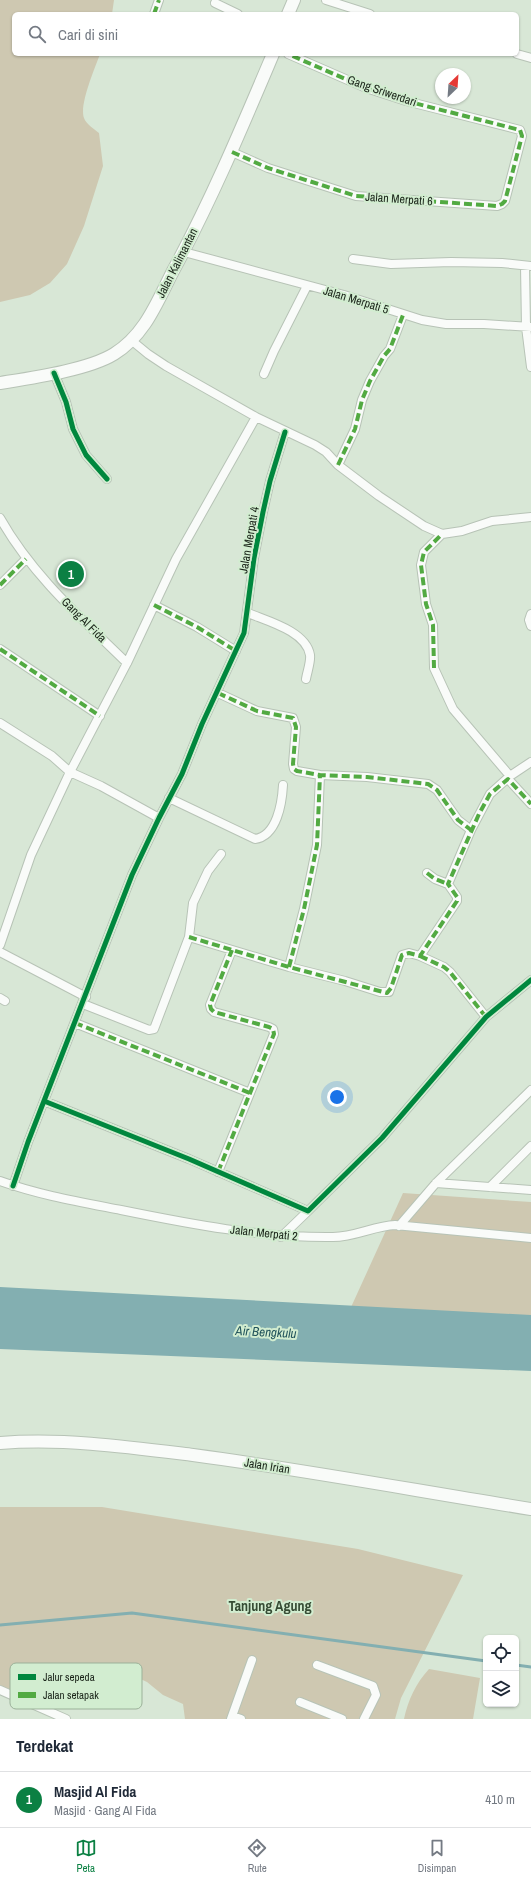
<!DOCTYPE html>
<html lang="id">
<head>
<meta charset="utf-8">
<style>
	:root { --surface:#fff; --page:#f6f6f7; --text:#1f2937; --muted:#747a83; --line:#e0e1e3; --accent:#0b8043 }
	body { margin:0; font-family:"Archivo Narrow",sans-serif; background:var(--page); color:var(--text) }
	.controls { position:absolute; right:12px; bottom:12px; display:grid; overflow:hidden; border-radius:6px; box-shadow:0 1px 3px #0004 }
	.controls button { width:36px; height:36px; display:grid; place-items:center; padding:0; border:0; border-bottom:1px solid var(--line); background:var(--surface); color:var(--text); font:20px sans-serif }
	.compass { position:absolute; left:435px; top:68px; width:36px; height:36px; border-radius:50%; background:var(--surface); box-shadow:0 1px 3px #0004; rotate:25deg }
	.you { position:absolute; left:337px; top:1097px; width:14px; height:14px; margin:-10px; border:3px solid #fff; border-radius:50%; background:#1a73e8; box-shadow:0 0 0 6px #1a73e833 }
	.badge { display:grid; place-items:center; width:26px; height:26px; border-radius:50%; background:var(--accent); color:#fff; font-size:13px; font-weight:700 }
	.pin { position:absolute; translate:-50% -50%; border:2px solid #fff; box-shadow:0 1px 4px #0006 }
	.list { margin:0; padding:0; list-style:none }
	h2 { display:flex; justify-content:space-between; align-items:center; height:52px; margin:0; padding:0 16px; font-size:17px }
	h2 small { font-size:13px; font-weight:400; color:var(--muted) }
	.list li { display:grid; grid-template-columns:26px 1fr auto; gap:12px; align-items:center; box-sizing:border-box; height:56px; padding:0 16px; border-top:1px solid var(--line) }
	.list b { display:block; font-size:15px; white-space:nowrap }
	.list p { margin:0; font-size:13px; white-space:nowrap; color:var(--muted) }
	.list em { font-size:13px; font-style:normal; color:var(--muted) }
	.icon { flex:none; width:22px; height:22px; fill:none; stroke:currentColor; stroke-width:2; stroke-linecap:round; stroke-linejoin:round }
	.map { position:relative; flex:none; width:531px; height:1719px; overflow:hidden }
	.search { position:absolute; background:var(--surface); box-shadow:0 1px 3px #0004; left:12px; right:12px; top:12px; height:44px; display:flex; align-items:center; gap:10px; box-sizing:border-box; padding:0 14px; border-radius:6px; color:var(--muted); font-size:15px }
	.sheet { height:108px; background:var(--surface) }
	nav { display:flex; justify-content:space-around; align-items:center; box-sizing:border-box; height:56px; border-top:1px solid var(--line); background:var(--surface); font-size:11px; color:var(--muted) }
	nav a { display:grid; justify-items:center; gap:2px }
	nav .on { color:var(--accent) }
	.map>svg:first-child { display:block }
</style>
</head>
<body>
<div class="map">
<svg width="531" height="1719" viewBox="0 0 531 1719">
	<rect width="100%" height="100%" fill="#d8e7d6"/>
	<path fill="#cec8b1" d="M0 0H114L112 14H14V54H100C95 68 79 105 84 118 86 124 94 129 99 133L103 166 84 226 67 264 50 283 30 295 0 302Z
		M403 1193 531 1202V1332L347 1316Z
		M0 1507H102L358 1549 463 1575 401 1698 395 1719H185L183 1704 163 1695 147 1682 125 1672 0 1692Z
		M429 1669 480 1678 473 1719H404C408 1700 416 1683 429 1669Z"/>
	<path fill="#83afb1" d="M0 1287 531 1315V1371L0 1349Z"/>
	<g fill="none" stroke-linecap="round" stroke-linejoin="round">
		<path stroke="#83afb1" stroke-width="3" d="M0 1625 132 1613 486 1661
			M516 1665 531 1667"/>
		<defs>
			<path id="minor" d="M326 0 370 14
				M215 3 238 14
				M154 14 159 0
				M517 54 531 58
				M232 152 268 168 356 196 497 206 502 204 505 201 522 136 520 130 406 101 366 88 288 54
				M184 252 344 295 422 320 446 324H484L531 327
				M353 259 391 264 451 262 502 263 531 266
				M525 266 526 327 531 367
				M131 340 148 354 166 366 256 417 315 445 326 452 338 465 379 496 424 526 442 534 462 531 492 521 531 517
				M54 373 66 402 73 429 86 455 107 479
				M264 374 274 351 307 286
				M338 465 355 429 362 400 370 381 384 356 390 349 403 315
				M0 518C32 575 81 618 127 663
				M442 534 424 552 421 565 426 604 433 625 434 668 453 709 510 776
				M0 585 26 559
				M154 605 197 627 236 651
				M248 613C267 621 306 631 310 655 311 662 307 672 306 679
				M531 614 529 620 531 626
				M0 649 100 716
				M218 693 257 711 293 718 296 727 293 764 294 769 297 771 320 775 367 777 428 784 437 790 458 820 471 830
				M0 723 52 756 70 772 101 786 159 818
				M508 779 531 804
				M169 798 255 839C277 836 282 803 283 785
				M427 873 435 879 448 884
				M189 937 289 967 345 981 380 992H389L402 955 409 953 420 956 457 901V897L448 884 471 830 490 794 510 776 531 762
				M0 945 31 855 70 772 127 663 176 559 256 417
				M0 952 86 997
				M420 956 444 967 450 972 486 1017
				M289 967 304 909 317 845 320 775
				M0 998 5 1001
				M83 1004 149 1030 154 1029 189 937 193 903 208 871 221 854
				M75 1023 250 1093
				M44 1101 189 1159 308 1211 382 1138 486 1017 531 980
				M218 1172 274 1034 273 1029 269 1027 214 1012 211 1009 210 1005 232 950
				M0 1181C39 1195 80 1202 121 1210 190 1224 262 1238 333 1237 355 1237 374 1226 395 1225L531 1238
				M436 1183 531 1190
				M13 1186 28 1142 132 875 159 818 182 774 202 724 244 633 254 558 263 512 270 481 285 432
				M490 1187 531 1146
				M399 1226 436 1183 531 1090
				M281 1237 308 1211
				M317 1665 373 1686 376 1695 364 1719
				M0 1690 66 1719
				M300 1702 342 1719
				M232 1716 241 1719
				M231 1719 252 1660"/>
			<path id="primary" d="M288 14 294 0
				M0 383C31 378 88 370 114 354 145 335 157 302 173 271 211 201 242 127 273 54
				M0 1443C64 1438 129 1447 193 1455 306 1470 418 1491 531 1509"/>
		</defs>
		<use href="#minor" stroke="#b7c3b6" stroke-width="10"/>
		<use href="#primary" stroke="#b7c3b6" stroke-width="14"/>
		<use href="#minor" stroke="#f9fbf9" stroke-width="8"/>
		<use href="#primary" stroke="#f9fbf9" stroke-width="12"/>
		<path stroke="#52aa42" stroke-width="4" stroke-dasharray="8 4" stroke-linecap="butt" d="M154 14 159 0
			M232 152 268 168 356 196 497 206 502 204 505 201 522 136 520 130 406 101 366 88 288 54
			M338 465 355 429 362 400 370 381 384 356 390 349 403 315
			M0 585 26 559
			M154 605 197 627 236 651
			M0 649 100 716
			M434 668 433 625 426 604 421 565 424 552 442 534
			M218 693 257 711 293 718 296 727 293 764 294 769 297 771 320 775 367 777 428 784 437 790 458 820 471 830
			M427 873 435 879 448 884
			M189 937 289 967 387 993 391 988 402 955 409 953 420 956 457 901V897L448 884 479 814 490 794 508 779 531 804
			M420 956 444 967 450 972 486 1017
			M289 967 304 909 317 845 320 775
			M75 1023 250 1093
			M218 1172 274 1034 273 1029 269 1027 214 1012 211 1009 210 1005 232 950"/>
		<defs>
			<path id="cycleway" d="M54 373 66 402 73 429 86 455 107 479
				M44 1101 189 1159 308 1211 382 1138 486 1017 531 980
				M13 1186 28 1142 132 875 159 818 182 774 202 724 244 633 254 558 263 512 270 481 285 432"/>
		</defs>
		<use href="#cycleway" stroke="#d2edd0" stroke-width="8"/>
		<use href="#cycleway" stroke="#00873e" stroke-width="5"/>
	</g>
	<g text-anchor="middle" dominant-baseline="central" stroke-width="4" stroke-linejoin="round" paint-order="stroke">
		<g font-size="12" fill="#1a2419" stroke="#d2edd0">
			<text transform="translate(382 91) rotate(19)">Gang Sriwerdari</text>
			<text transform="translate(399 199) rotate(4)">Jalan Merpati 6</text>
			<text transform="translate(177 263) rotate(-63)">Jalan Kalimantan</text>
			<text transform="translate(356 300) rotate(17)">Jalan Merpati 5</text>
			<text transform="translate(249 540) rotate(-80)">Jalan Merpati 4</text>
			<text transform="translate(84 620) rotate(45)">Gang Al Fida</text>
			<text transform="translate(264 1233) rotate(6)">Jalan Merpati 2</text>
			<text transform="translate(267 1466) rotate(9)">Jalan Irian</text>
		</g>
		<g font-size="13" font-style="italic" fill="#21535b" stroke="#d2edd0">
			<text transform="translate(266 1332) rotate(3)">Air Bengkulu</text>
		</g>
		<g font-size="14" font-weight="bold" fill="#364c34" stroke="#d2edd0">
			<text x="270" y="1606">Tanjung Agung</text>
		</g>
	</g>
	<rect x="10" y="1663" width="132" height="46" rx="6" fill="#d2edd0" stroke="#9bb199" stroke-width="1"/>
	<rect x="18" y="1674" width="18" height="6" fill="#00873e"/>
	<rect x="18" y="1692" width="18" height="6" fill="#52aa42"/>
	<g font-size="11" fill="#1a2419">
		<text x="43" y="1681">Jalur sepeda</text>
		<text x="43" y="1699">Jalan setapak</text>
	</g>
</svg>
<div class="controls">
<button><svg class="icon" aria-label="locate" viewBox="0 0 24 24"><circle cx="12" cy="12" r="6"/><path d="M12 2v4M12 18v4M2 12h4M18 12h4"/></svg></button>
<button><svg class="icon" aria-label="layers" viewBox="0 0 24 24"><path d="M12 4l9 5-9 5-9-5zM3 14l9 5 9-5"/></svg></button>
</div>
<svg class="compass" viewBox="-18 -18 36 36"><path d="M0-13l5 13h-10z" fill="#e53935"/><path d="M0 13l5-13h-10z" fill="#747a83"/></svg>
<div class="you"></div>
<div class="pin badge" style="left:71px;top:574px">1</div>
<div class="search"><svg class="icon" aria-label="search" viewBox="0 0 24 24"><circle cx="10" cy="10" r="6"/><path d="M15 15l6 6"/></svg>Cari di sini</div>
</div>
<section class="sheet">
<h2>Terdekat<small></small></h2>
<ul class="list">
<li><span class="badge">1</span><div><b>Masjid Al Fida</b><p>Masjid · Gang Al Fida</p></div><em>410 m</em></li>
</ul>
</section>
<nav>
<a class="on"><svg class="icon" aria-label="map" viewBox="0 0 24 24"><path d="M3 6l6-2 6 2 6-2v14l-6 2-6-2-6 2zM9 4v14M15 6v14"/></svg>Peta</a>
<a><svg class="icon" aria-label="directions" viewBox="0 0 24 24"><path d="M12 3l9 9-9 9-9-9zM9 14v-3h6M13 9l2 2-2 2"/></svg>Rute</a>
<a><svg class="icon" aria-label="saved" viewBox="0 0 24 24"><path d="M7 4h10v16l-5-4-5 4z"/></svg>Disimpan</a>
</nav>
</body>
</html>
